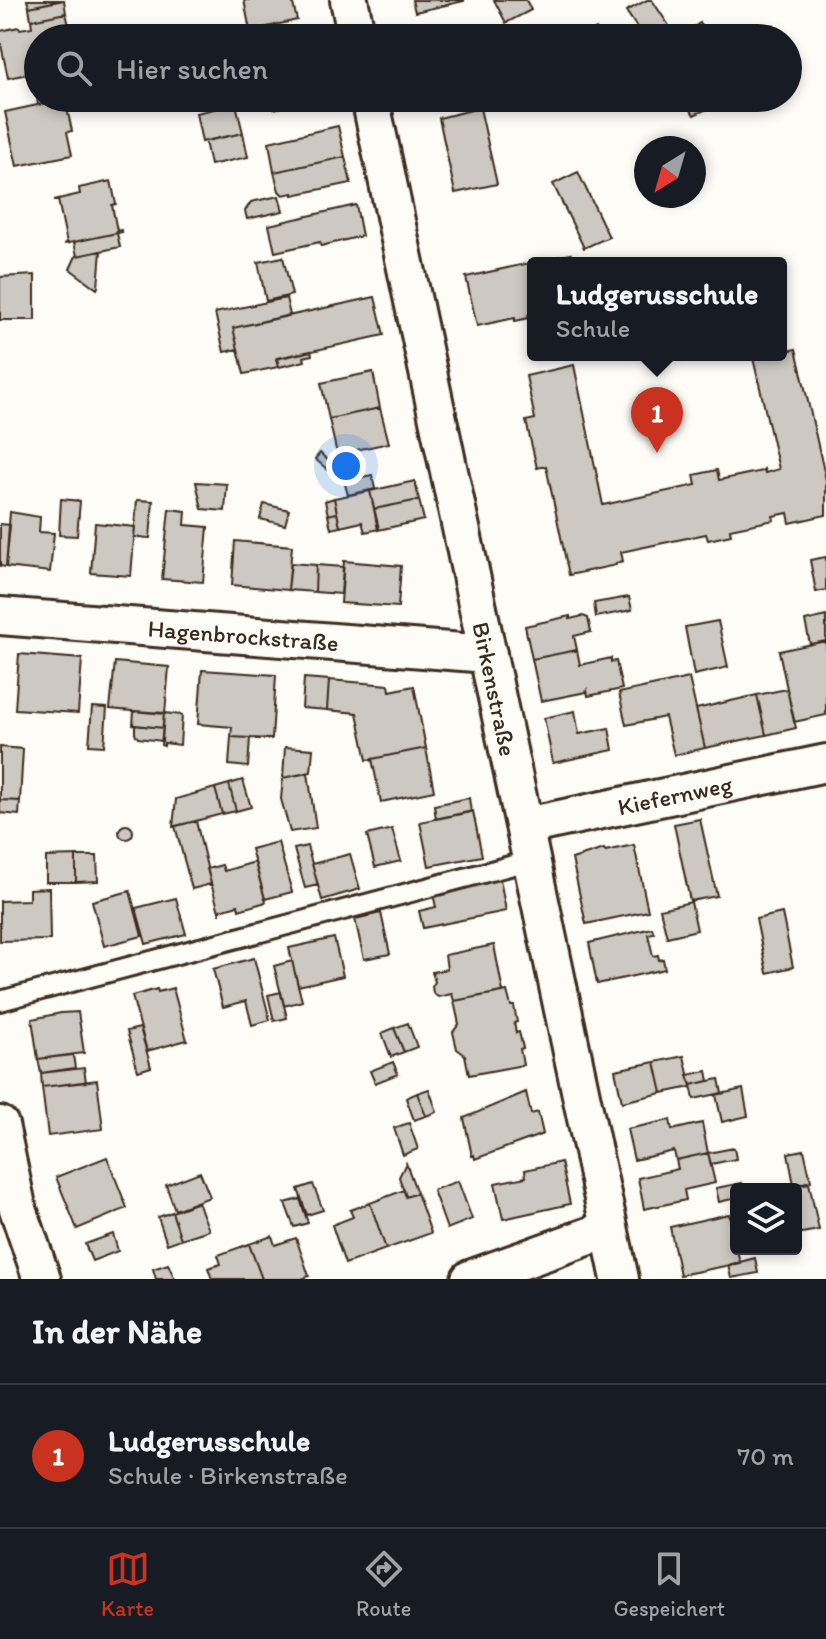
<!DOCTYPE html>
<html lang="de">
<head>
<meta charset="utf-8">
<style>
	:root { --surface:#171b24; --page:#242831; --text:#f1f3f6; --muted:#9ea1a6; --line:#363941; --accent:#c8321e }
	body { margin:0; font-family:Itim,sans-serif; background:var(--page); color:var(--text) }
	.controls { position:absolute; right:24px; bottom:24px; display:grid; overflow:hidden; border-radius:8px; box-shadow:0 4px 12px #0003 }
	.controls button { width:72px; height:72px; display:grid; place-items:center; padding:0; border:0; border-bottom:2px solid var(--line); background:var(--surface); color:var(--text); font:40px sans-serif }
	.compass { position:absolute; left:634px; top:136px; width:72px; height:72px; border-radius:50%; background:var(--surface); box-shadow:0 4px 12px #0003; rotate:217deg }
	.you { position:absolute; left:346px; top:466px; width:28px; height:28px; margin:-20px; border:6px solid #fff; border-radius:50%; background:#1a73e8; box-shadow:0 0 0 12px #1a73e833 }
	.badge { display:grid; place-items:center; width:52px; height:52px; border-radius:50%; background:var(--accent); color:#fff; font-size:26px; font-weight:700 }
	.pin { position:absolute; translate:-50% -66px; filter:drop-shadow(0 2px 4px #0008) }
	.pin::after { content:''; position:absolute; top:42px; width:28px; height:24px; background:inherit; clip-path:polygon(0 0,100% 0,50% 100%) }
	.popup { position:absolute; left:527px; top:257px; width:260px; height:104px; box-sizing:border-box; display:grid; place-content:center; border-radius:8px; background:var(--surface); filter:drop-shadow(0 2px 6px #0005); font-size:26px; white-space:nowrap; color:var(--muted) }
	.popup b { font-size:30px; color:var(--text) }
	.popup::after { content:''; position:absolute; left:50%; top:100%; margin-left:-16px; border:16px solid transparent; border-top-color:var(--surface) }
	.list { margin:0; padding:0; list-style:none }
	h2 { display:flex; justify-content:space-between; align-items:center; height:104px; margin:0; padding:0 32px; font-size:34px }
	h2 small { font-size:26px; font-weight:400; color:var(--muted) }
	.list li { display:grid; grid-template-columns:52px 1fr auto; gap:24px; align-items:center; box-sizing:border-box; height:144px; padding:0 32px; border-top:2px solid var(--line) }
	.list b { display:block; font-size:30px; white-space:nowrap }
	.list p { margin:0; font-size:26px; white-space:nowrap; color:var(--muted) }
	.list em { font-size:26px; font-style:normal; color:var(--muted) }
	.icon { flex:none; width:44px; height:44px; fill:none; stroke:currentColor; stroke-width:2; stroke-linecap:round; stroke-linejoin:round }
	.map { position:relative; flex:none; width:826px; height:1279px; overflow:hidden }
	.search { position:absolute; background:var(--surface); box-shadow:0 4px 12px #0003; left:24px; right:24px; top:24px; height:88px; display:flex; align-items:center; gap:20px; box-sizing:border-box; padding:0 28px; border-radius:44px; color:var(--muted); font-size:30px }
	.sheet { height:248px; background:var(--surface) }
	nav { display:flex; justify-content:space-around; align-items:center; box-sizing:border-box; height:112px; border-top:2px solid var(--line); background:var(--surface); font-size:22px; color:var(--muted) }
	nav a { display:grid; justify-items:center; gap:4px }
	nav .on { color:var(--accent) }
	.map>svg:first-child { display:block }
</style>
</head>
<body>
<div class="map">
<svg width="826" height="1279" viewBox="0 0 826 1279">
	<rect width="100%" height="100%" fill="#fdfcf7"/>
	<filter id="ink" filterUnits="userSpaceOnUse"><feTurbulence type="fractalNoise" baseFrequency=".0125" numOctaves="2"/><feDisplacementMap in="SourceGraphic" scale="16" xChannelSelector="R" yChannelSelector="G"/><feConvolveMatrix kernelMatrix="1 2 1 2 8 2 1 2 1" color-interpolation-filters="sRGB"/></filter>
	<g filter="url(#ink)">
		<path fill="#cdc8c2" stroke="#3b2a1e" stroke-width="2" d="M27 0H62L29 7Z
			M64 0 66 13 31 20 29 7Z
			M244 0H292L297 20 250 31Z
			M412 0H464V1L415 12Z
			M494 0H526L531 10 506 23Z
			M647 0H652L677 38H644L626 11Z
			M66 13 72 38H38V72L8 78 0 40V31L19 27 20 29 32 27 31 20Z
			M700 23 710 38H678Z
			M596 29 603 38H582Z
			M38 90V98L65 99 38 105 36 91Z
			M271 98H288L290 105 274 109Z
			M288 98H325L290 105Z
			M512 98H538L539 101 516 109Z
			M612 98H634L618 108Z
			M683 98H717L720 103 694 115Z
			M65 99 72 131 67 132 72 155 17 166 5 112Z
			M236 104 243 133 202 142 196 113Z
			M480 108 497 184 455 193 439 118Z
			M338 126 345 157 274 172 269 142Z
			M243 133 248 157 210 165 205 141Z
			M345 157 351 183 293 195V193L283 195 279 191 274 172Z
			M578 172 609 237 584 248 553 184Z
			M111 181 116 204 112 205 117 231 121 230 122 232 64 244 67 243 58 200H54L80 194 79 188Z
			M279 196 283 211 247 219 245 211 251 202Z
			M356 205 362 236 321 246 320 242 275 252 269 225Z
			M117 233 120 247 77 256 74 242Z
			M101 251 98 287 97 289 70 269 77 254V256Z
			M571 254 572 263H533V314L528 315 529 318 515 321V318L477 326 466 277Z
			M283 257 292 295 266 301 258 262Z
			M35 275V320H0V277Z
			M375 297 384 335 276 359 278 367 244 374 233 328Z
			M286 298 290 315 233 328 238 349 224 352 215 313Z
			M796 349 826 480V515L790 523 788 513 773 516 774 520 730 529 731 535 708 540 706 534 621 552 623 561 616 563V565L569 575 546 466 537 468 526 421 535 419 526 376 574 365 603 505 696 485 694 475 717 470 719 480 762 471 764 469 765 473 779 469 753 358 769 355H781V352Z
			M311 351 312 355 304 357 305 361 279 367 277 358Z
			M373 372 380 408 329 419 321 383Z
			M380 408 389 443 337 454 329 419Z
			M320 453 332 464 328 470 315 459Z
			M332 464 342 472 337 477 328 470Z
			M372 475 375 489 348 495 344 481Z
			M415 481 419 500 374 509 370 491Z
			M196 482 227 484 225 511 202 509Z
			M370 491 379 529 365 532 362 522 340 527 334 498Z
			M334 498 337 513 328 515 325 501Z
			M61 499 80 501 77 536 59 535Z
			M137 500 153 501 150 538 134 537Z
			M419 500 424 520 378 530 374 509Z
			M264 504 289 510 285 525 260 519Z
			M169 509 186 511 185 525 208 527 203 582 162 579Z
			M10 512 40 517 39 532 54 533 50 572 6 567Z
			M337 513 340 527 331 529 328 515Z
			M95 523 135 527 131 576 91 573Z
			M0 524 10 525 6 567 0 566Z
			M235 541 292 546 288 590 232 585Z
			M826 557V590L816 592 810 560Z
			M344 561 401 566 398 607 341 603Z
			M291 563 316 565 315 592 288 590Z
			M316 565 343 567 341 594 315 592Z
			M629 597 632 610 596 617 594 603Z
			M570 616V619L583 616 588 618 591 632 574 636 577 650 532 659 525 626Z
			M826 616V641L810 644 805 621Z
			M718 621 728 667 694 675 685 627Z
			M826 641V715L794 722 779 651Z
			M577 650 580 665 611 658V662L616 661 622 689 588 696 587 690 586 692 541 701 532 659Z
			M19 654 82 659 78 713 15 709Z
			M115 662 169 667 165 714 110 709Z
			M202 670 276 675 272 739 231 737 232 727 198 724Z
			M304 678 329 680 327 710 302 708Z
			M689 678 705 748 674 755 665 717 626 725 619 693Z
			M329 680 389 685 390 691 414 686 426 748 367 760 357 713 327 710Z
			M787 689 796 728 766 735 757 695Z
			M757 695 766 735 705 748 696 709Z
			M92 707 107 708 104 746 89 745Z
			M134 711 164 713 163 728 133 725Z
			M575 711 579 734 609 728 613 750 553 763 544 718Z
			M164 713 182 715 180 745 164 743V746L161 745Z
			M135 725 163 728 162 741 138 738 135 734Z
			M231 737 250 738 248 767 229 765Z
			M0 747 23 749 20 801 0 800Z
			M285 747 313 749 311 772 283 778Z
			M426 748 434 791 381 802 372 759Z
			M308 773 316 828 290 832 281 799 283 778Z
			M243 780 251 807 236 811 229 784Z
			M229 784 236 811 222 814 215 788Z
			M215 788 222 814 173 827 176 799Z
			M469 798 471 812 436 819 434 805Z
			M0 800 20 801 19 815 0 813Z
			M473 811 482 856 429 866 420 822Z
			M700 819 717 896 690 901 674 824Z
			M196 821 211 884 192 889 175 826Z
			M119 832a7 7 0 1 1 14 0a7 7 0 1 1-14 0Z
			M392 829 401 861 375 867 367 835Z
			M278 842 292 892 265 899 251 849Z
			M634 845 648 911 586 924 572 859 604 849 605 851Z
			M307 846 318 885 305 888 294 849Z
			M350 854 360 889 322 900 312 864Z
			M76 856H97L98 881 76 882Z
			M76 856V882H46V857Z
			M255 862 266 902 239 910 238 905 220 910V915L207 869 222 865 224 871Z
			M500 879 506 911 423 928 419 911 436 907 433 894Z
			M49 888 50 940 0 941V901L29 900V889Z
			M130 891 142 936 104 946 92 901Z
			M176 898 186 934 146 944 136 908Z
			M691 902 697 930 667 937 660 909Z
			M381 913 390 954 364 959 355 919Z
			M782 913 793 967 767 973 756 919Z
			M652 928 654 933 648 934 653 956 658 955 659 960 663 959 665 969 597 984 589 943Z
			M334 938 343 976 298 986 289 948Z
			M494 945 503 992 454 1001 452 994 438 997 433 993 432 986 435 982 432 972 447 969 445 955Z
			M254 958 270 1020 252 1025 246 1001 223 1007 213 969Z
			M292 961 302 1001 284 1006 274 966Z
			M173 988 187 1040 147 1051 132 996 157 989 158 992Z
			M507 991 511 1006H514L517 1022 514 1023 516 1033 519 1032 523 1048 520 1049 523 1065 469 1075 465 1055 457 1049 453 1032 459 1024 454 1001Z
			M281 992 287 1018 274 1021 268 995Z
			M78 1012 84 1053 38 1059 32 1019 61 1013Z
			M408 1023 417 1047 404 1052 394 1028Z
			M140 1028 151 1067 138 1071 127 1031Z
			M394 1028 404 1052 391 1057 382 1033Z
			M73 1055 75 1068 41 1073 38 1059Z
			M684 1056 691 1087 662 1093 655 1062Z
			M393 1062 398 1074 375 1083 370 1071Z
			M655 1062 662 1093 622 1102 615 1070Z
			M84 1068 86 1082 42 1087 41 1073Z
			M707 1071 709 1081 691 1085 688 1075Z
			M719 1079 722 1093 694 1099 691 1085Z
			M97 1080 103 1129 48 1136 42 1087Z
			M429 1089 437 1112 426 1116 417 1093Z
			M743 1089 748 1116 722 1122 716 1095Z
			M526 1092 531 1114 538 1112 543 1134 475 1159 474 1155 472 1156 464 1118Z
			M417 1093 426 1116 414 1120 406 1098Z
			M670 1120 672 1130 702 1123 708 1153 676 1160 674 1151 634 1160 627 1129Z
			M409 1123 418 1149 403 1155 394 1128Z
			M734 1148 736 1159 711 1164 708 1153Z
			M804 1150 811 1181 794 1185 788 1153Z
			M708 1153 715 1183 684 1190 686 1200 644 1209 638 1178 678 1169 676 1160Z
			M107 1157 127 1208 77 1229 56 1177Z
			M561 1162 570 1204 503 1219 495 1183 526 1177 525 1170Z
			M406 1163 417 1193 406 1197 399 1177Z
			M200 1172 210 1197 175 1210 166 1185Z
			M458 1181 472 1219 447 1229 433 1190Z
			M742 1183 744 1189H736V1198L719 1202 716 1188Z
			M809 1183 819 1230 796 1234V1189L786 1188Z
			M313 1184 323 1210 307 1215 298 1189Z
			M404 1190 406 1197 417 1193 431 1233 386 1249 370 1203Z
			M300 1199 308 1223 294 1227 285 1203Z
			M198 1202 209 1230 181 1239 172 1212Z
			M370 1203 386 1249 345 1264 332 1225 353 1217 350 1210Z
			M172 1212 181 1239 167 1244 158 1217Z
			M729 1214 740 1263 680 1275 670 1227Z
			M113 1234 118 1251 92 1261 85 1244Z
			M272 1236 275 1245 296 1238 309 1276 302 1279H262L249 1244Z
			M249 1244 262 1279H212L208 1268 221 1264 218 1255Z
			M755 1258 758 1273 731 1278 728 1265Z
			M168 1264 175 1279H156L153 1269Z"/>
		<g fill="none" stroke-linecap="round" stroke-linejoin="round">
			<defs>
				<path id="service" d="M0 1001 532 860"/>
				<g id="minor">
					<path d="M349 0 357 38"/>
					<path id="s1" d="M370 98 620 1279"/>
					<path id="s2" d="M0 616 488 654"/>
					<path id="s3" d="M526 826 826 763"/>
					<path d="M0 1125 17 1206 42 1279"/>
					<path d="M470 1279 609 1229"/>
				</g>
			</defs>
			<use href="#service" stroke="#3b2a1e" stroke-width="24"/>
			<use href="#minor" stroke="#3b2a1e" stroke-width="42"/>
			<use href="#service" stroke="#fdfcf7" stroke-width="18"/>
			<use href="#minor" stroke="#fdfcf7" stroke-width="36"/>
		</g>
	</g>
	<g text-anchor="middle" dominant-baseline="central" stroke-width="6" stroke-linejoin="round" paint-order="stroke">
		<g font-size="24" fill="#3b2a1e" stroke="#fdfcf7">
			<text stroke="none"><textPath href="#s2" startOffset="244">Hagenbrockstraße</textPath></text>
			<text stroke="none"><textPath href="#s1" startOffset="604">Birkenstraße</textPath></text>
			<text stroke="none"><textPath href="#s3" startOffset="152">Kiefernweg</textPath></text>
		</g>
	</g>
</svg>
<div class="controls">
<button><svg class="icon" aria-label="layers" viewBox="0 0 24 24"><path d="M12 4l9 5-9 5-9-5zM3 14l9 5 9-5"/></svg></button>
</div>
<svg class="compass" viewBox="-18 -18 36 36"><path d="M0-13l5 13h-10z" fill="#e53935"/><path d="M0 13l5-13h-10z" fill="#9ea1a6"/></svg>
<div class="you"></div>
<div class="pin badge" style="left:657px;top:453px">1</div>
<div class="popup"><b>Ludgerusschule</b>Schule</div>
<div class="search"><svg class="icon" aria-label="search" viewBox="0 0 24 24"><circle cx="10" cy="10" r="6"/><path d="M15 15l6 6"/></svg>Hier suchen</div>
</div>
<section class="sheet">
<h2>In der Nähe<small></small></h2>
<ul class="list">
<li><span class="badge">1</span><div><b>Ludgerusschule</b><p>Schule · Birkenstraße</p></div><em>70 m</em></li>
</ul>
</section>
<nav>
<a class="on"><svg class="icon" aria-label="map" viewBox="0 0 24 24"><path d="M3 6l6-2 6 2 6-2v14l-6 2-6-2-6 2zM9 4v14M15 6v14"/></svg>Karte</a>
<a><svg class="icon" aria-label="directions" viewBox="0 0 24 24"><path d="M12 3l9 9-9 9-9-9zM9 14v-3h6M13 9l2 2-2 2"/></svg>Route</a>
<a><svg class="icon" aria-label="saved" viewBox="0 0 24 24"><path d="M7 4h10v16l-5-4-5 4z"/></svg>Gespeichert</a>
</nav>
</body>
</html>
